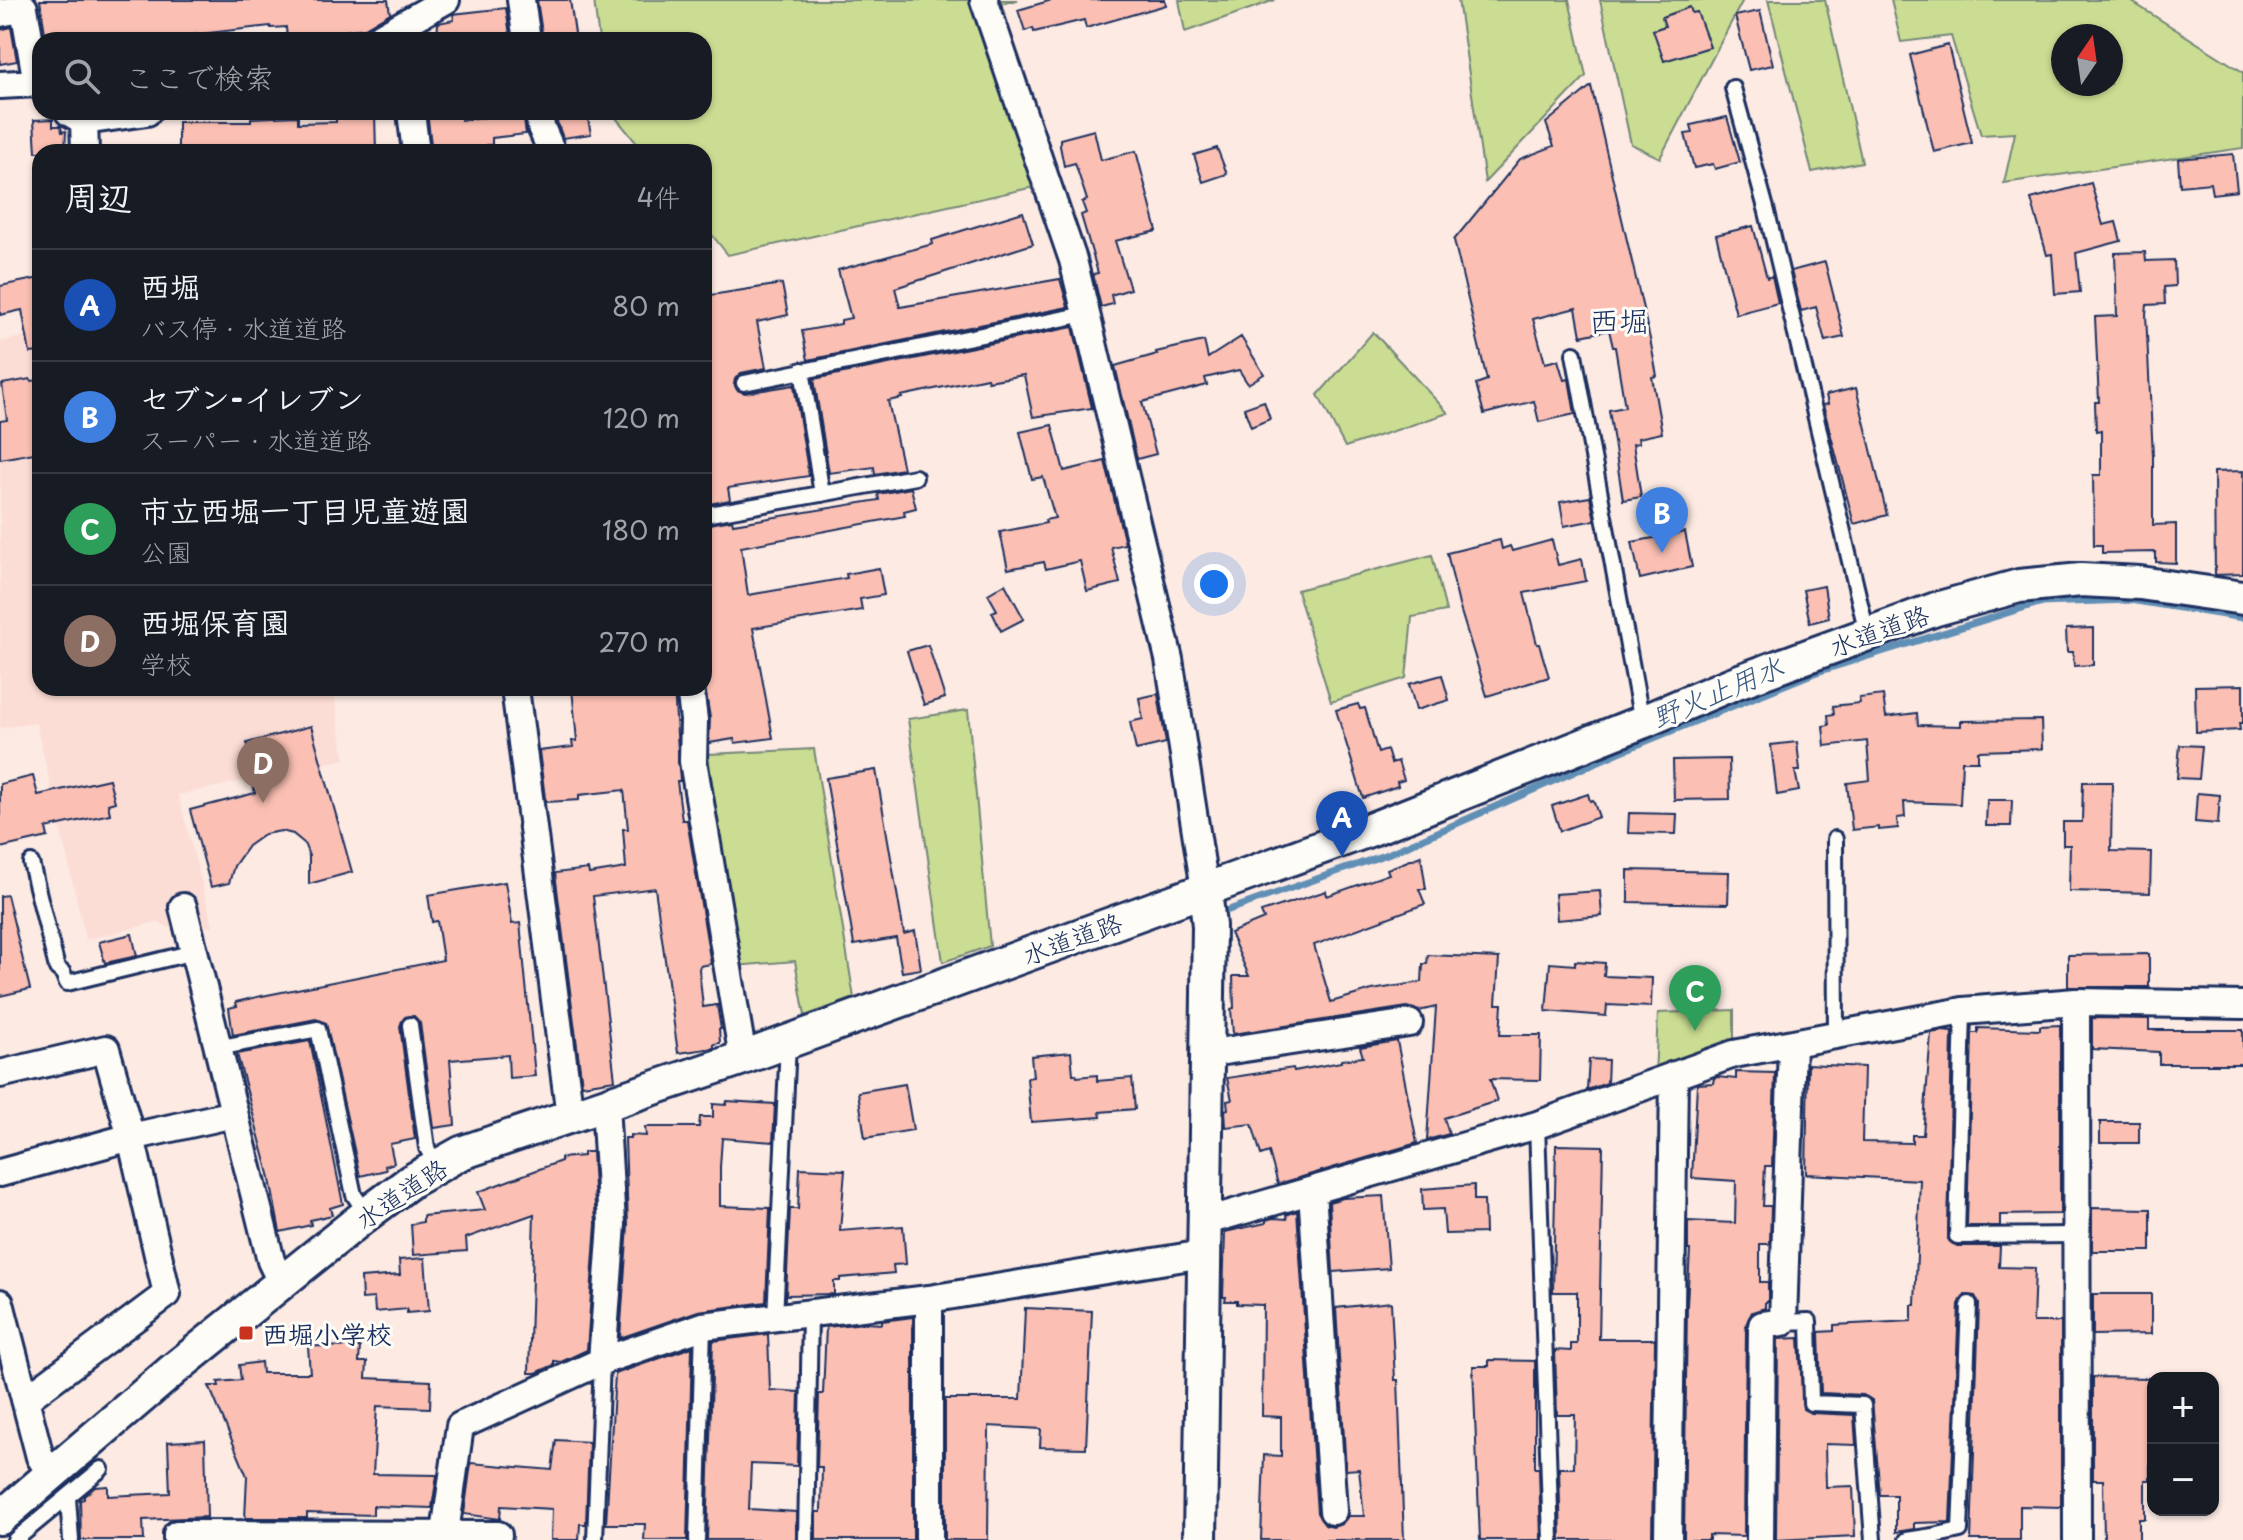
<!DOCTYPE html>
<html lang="ja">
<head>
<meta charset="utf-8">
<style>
	:root { --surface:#171b24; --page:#20242c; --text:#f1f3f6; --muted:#9ea1a6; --line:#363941; --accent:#0b8043 }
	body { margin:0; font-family:"Playpen Sans","Klee One",sans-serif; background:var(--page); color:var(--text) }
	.controls { position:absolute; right:24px; bottom:24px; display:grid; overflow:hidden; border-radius:16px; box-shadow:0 2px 6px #0004 }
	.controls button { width:72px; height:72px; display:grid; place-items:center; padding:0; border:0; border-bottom:2px solid var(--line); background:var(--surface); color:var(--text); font:40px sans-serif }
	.compass { position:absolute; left:2051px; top:24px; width:72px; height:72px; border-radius:50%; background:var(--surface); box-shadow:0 2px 6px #0004; rotate:13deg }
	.you { position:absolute; left:1214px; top:584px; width:28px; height:28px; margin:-20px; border:6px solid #fff; border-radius:50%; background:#1a73e8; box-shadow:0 0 0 12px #1a73e833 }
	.badge { display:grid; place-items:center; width:52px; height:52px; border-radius:50%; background:var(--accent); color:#fff; font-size:26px; font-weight:700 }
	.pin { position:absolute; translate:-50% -66px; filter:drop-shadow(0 2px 4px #0008) }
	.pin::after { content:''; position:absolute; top:42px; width:28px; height:24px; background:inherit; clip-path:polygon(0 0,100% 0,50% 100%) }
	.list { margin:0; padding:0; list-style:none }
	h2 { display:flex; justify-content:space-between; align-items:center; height:104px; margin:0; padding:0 32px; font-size:34px }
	h2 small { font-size:26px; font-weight:400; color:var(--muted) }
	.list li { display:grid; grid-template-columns:52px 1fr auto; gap:24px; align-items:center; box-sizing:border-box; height:112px; padding:0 32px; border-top:2px solid var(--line) }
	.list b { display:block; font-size:30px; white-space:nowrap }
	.list p { margin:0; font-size:26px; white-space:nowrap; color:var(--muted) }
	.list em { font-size:26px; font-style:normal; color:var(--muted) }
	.icon { flex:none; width:44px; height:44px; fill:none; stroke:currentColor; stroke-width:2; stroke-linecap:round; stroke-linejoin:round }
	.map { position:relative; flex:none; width:2243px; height:1540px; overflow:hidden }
	.search { position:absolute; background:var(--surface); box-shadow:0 2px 6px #0004; left:32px; top:32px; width:680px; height:88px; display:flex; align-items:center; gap:20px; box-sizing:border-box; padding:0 28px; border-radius:24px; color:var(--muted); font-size:30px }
	.panel { position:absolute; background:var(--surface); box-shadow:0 2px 6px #0004; left:32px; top:144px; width:680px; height:552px; border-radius:24px }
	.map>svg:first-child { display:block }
</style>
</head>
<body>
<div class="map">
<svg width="2243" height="1540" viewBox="0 0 2243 1540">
	<rect width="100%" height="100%" fill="#fceae3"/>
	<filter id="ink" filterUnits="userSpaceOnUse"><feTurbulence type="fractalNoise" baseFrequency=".0125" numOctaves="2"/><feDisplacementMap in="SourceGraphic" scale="16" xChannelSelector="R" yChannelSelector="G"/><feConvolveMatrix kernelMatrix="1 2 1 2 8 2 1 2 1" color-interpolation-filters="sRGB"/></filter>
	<g filter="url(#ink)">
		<path fill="#fcddd5" d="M40 333V688H333L345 759 178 795 213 926 174 929 156 922 86 940 36 723 0 728V342Z"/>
		<path fill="#cbdd92" stroke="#738678" stroke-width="2" fill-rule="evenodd" d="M594 0H1018L988 6 1047 184 728 255 704 225V152H644L611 112H704V40H599Z
			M1179 0H1275L1185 32Z
			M1458 0H1569L1586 76 1485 182Z
			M1600 0H1743L1660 158 1631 144Z
			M1768 0H1825L1862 162 1812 172Z
			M1891 0H2129L2243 72V148L2004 183 2015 133 1981 135 1951 36 1901 42ZM2063 36H2111V84H2063Z
			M1373 332 1448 413 1345 447 1318 395Z
			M1432 555 1446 611 1412 617 1406 678 1331 702 1297 590Z
			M968 710 990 946 943 962 908 719Z
			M814 749 854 998 805 1016 795 961 735 966 708 754Z
			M1734 1010V1048L1655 1075 1658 1013Z"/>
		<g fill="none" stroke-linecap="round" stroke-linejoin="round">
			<path stroke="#618fb6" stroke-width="7" d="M1226 911 1390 853 1617 753 1814 673 2039 603 2130 600 2243 618"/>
		</g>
		<path fill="#fbc0b3" stroke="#1b2f5e" stroke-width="2" d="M40 0H388L390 13 365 28 309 36V40H287L286 27 271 28 270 26 148 40H93L92 32 46 40Z
			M537 0H570L576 40H543Z
			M1052 0H1165L1166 5 1086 28 1084 20 1034 32 1033 28 1025 31 1018 10Z
			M1690 7 1692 13 1697 12 1710 47 1664 61 1653 30 1665 26 1662 17Z
			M506 8 510 35 482 38V40H437L438 23 454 20 453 14Z
			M1760 11 1773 65 1749 70 1735 16Z
			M11 27 17 61 0 64V30Z
			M1948 45 1972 143 1934 152 1910 55Z
			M1591 86 1650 339 1657 376 1652 377 1662 433 1638 438 1639 443 1633 444 1641 497 1623 500 1609 410 1625 407 1615 347H1613L1609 330 1581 336 1576 308 1533 319 1545 363 1558 360 1564 380 1569 379 1575 414 1539 422 1534 401 1484 414 1476 384 1487 380 1454 240 1520 159 1554 146 1546 123Z
			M427 112H460L461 120 523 113 526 134 492 138V145H487V152H432Z
			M336 114H375L376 152H178V122H251V118L298 116V123L336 122Z
			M587 114 591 134 563 138 556 119Z
			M1727 117 1740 162 1715 169 1713 164 1694 168 1685 134 1693 133 1691 125Z
			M53 119V126H61L62 132 66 131 65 152H36L34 120Z
			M1094 130 1101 160 1136 151 1157 231 1115 241 1130 289 1111 295 1113 304 1101 307 1093 274 1098 273 1081 215 1086 213 1082 202 1087 200 1075 163 1064 166 1060 146V139Z
			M1217 148 1227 174 1203 182 1194 155Z
			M2233 154 2237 191 2212 194 2210 183 2180 186 2178 159Z
			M2091 183 2103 225 2116 222 2121 241 2076 253 2080 292 2055 294 2052 254 2047 255 2031 199Z
			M1023 212 1033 244 895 288 900 307 1060 279 1068 307 808 360 802 331 841 324V320L851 318 838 270 933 244 932 240Z
			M1753 226 1767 278 1772 276 1778 303 1736 314 1716 235Z
			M2145 252 2146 261 2174 260 2175 286 2164 287 2165 304 2147 305 2146 314 2153 456V525L2176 524V563L2156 562V552L2102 553V545H2094L2093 475H2101V430L2096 431 2095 402H2099L2095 317 2117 316 2115 253Z
			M1825 262 1844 337 1825 341 1816 307 1801 311 1791 271Z
			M40 278V352L30 353 22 310 0 315V286Z
			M782 284 788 315 757 322 766 368 741 373 735 379 734 384 737 390 745 393 794 385 809 476 728 488 730 500 704 505V341H708L704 296Z
			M1073 327 1092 408 1033 417 1024 375 988 381 987 378 901 396 902 398 888 401 903 469 875 474 874 467 829 473 814 379Z
			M1241 337 1264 374 1248 384 1239 370 1205 378 1207 385 1142 402 1156 454 1137 459 1115 366 1157 354 1156 352 1204 341 1208 358Z
			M30 379 31 381 40 380V452L0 459V421L7 420 2 384Z
			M1856 388 1887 515 1854 524 1823 405 1828 404 1826 395Z
			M1264 401 1270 419 1251 427 1244 408Z
			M1052 425 1064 471 1105 461 1125 544 1111 547 1120 583 1087 591 1080 561 1046 569 1044 562 1008 569 1000 532 1046 523 1045 520 1055 518 1043 477 1032 479 1020 432Z
			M2243 471V574L2215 575 2214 472Z
			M911 488 916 508 904 511 905 516 741 547 748 595 847 578 846 574 879 568 884 595 860 599 862 610 753 628 773 738 735 743 734 739 709 743 710 718 704 681V596H711L704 552V525L732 520 733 524 879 500 878 494Z
			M1590 497 1595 520 1564 526 1560 502Z
			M1685 532 1692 567 1640 579 1632 542Z
			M1500 540 1502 549 1510 546 1512 551 1552 540 1558 565 1582 559 1586 581 1524 593 1537 644H1539L1549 677 1487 696 1459 605 1447 553Z
			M1005 584 1024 619 1001 631 992 612 997 610 988 594Z
			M1824 586 1829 618 1810 623 1803 590Z
			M2093 628V665L2074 666 2073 652H2067L2066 629Z
			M928 645 945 698 924 705 907 651Z
			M1442 675 1449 700 1416 710 1409 684Z
			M2243 685V723H2239L2240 730 2196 732 2195 686Z
			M572 688H674L680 781H677L682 820H687L711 964 700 966 699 969 703 1007 717 1005 721 1029H719L720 1043 714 1044V1048L678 1053 655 888 593 896 615 1080 582 1085 555 873 588 869 589 874 626 868 623 829H628L624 790 579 795V800L547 802 545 798 539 751 573 747 572 741H577Z
			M1158 694 1166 743 1136 750 1130 722 1143 719 1139 698Z
			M1883 695 1886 717 1917 713 1918 725 1961 726V721L2041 720 2042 749 1978 751V761H1962L1960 804 1904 802 1905 817 1897 818 1898 828 1879 830V827L1852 830 1847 783 1870 780 1867 741 1825 746 1823 726 1829 725 1828 715 1834 714 1833 706 1860 703 1859 698Z
			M1358 704 1360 709 1365 708 1378 753 1387 750 1391 763 1398 761 1404 780 1397 782 1398 786 1363 798 1336 710Z
			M311 726 352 872 309 884V856L304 843 293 834 281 831 265 834 248 846 234 866 229 883 211 887 190 810 255 793 247 764 252 763 247 743Z
			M1797 742 1800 771H1795L1799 791 1777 795 1771 745Z
			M2180 745 2202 746 2199 779 2177 778Z
			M1729 759 1730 799 1674 800 1673 760Z
			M876 770 904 934 915 931 921 969 902 972 896 938 854 945 826 778Z
			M33 776 38 795 109 779 115 802 108 804 110 814 46 828 48 837 0 848V784Z
			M2083 782H2112L2111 851 2151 852 2150 893 2069 891 2070 845H2063V822H2082Z
			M2197 793 2220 795 2218 824 2195 822Z
			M1588 794 1590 801 1593 800 1599 817 1560 831 1552 806Z
			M1987 800H2012L2011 826H1986Z
			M1629 813 1677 814 1676 834 1628 833Z
			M1421 856 1426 889H1419L1425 904 1314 945 1331 1002 1372 990 1422 982 1423 964H1427L1428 955 1499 958 1496 1004H1502L1500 1035H1541L1540 1080 1490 1079 1497 1101 1444 1118 1449 1134 1427 1140 1436 1007 1419 1011 1407 1007 1233 1034 1231 1009 1234 1008 1233 976H1249L1230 933 1264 919 1261 912 1326 891 1327 896 1389 874 1387 869Z
			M1628 870 1729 872 1728 904 1628 902Z
			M505 882 512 924 520 923 535 1076 509 1078 508 1055 450 1060 455 1125 434 1128 420 1023 414 1016 405 1017 400 1026 415 1139 390 1144 394 1163 385 1166 386 1170 360 1176 326 1023 316 1019 233 1035 229 1008 237 1006 236 1002 257 997 443 960 437 921 432 922 428 895Z
			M1600 891 1602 916 1557 920 1555 894Z
			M7 895 30 989 0 996V896Z
			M132 934 137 956 105 963 99 942Z
			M2149 954V987H2068V955Z
			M1575 961 1605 963 1604 976 1652 978 1651 1007 1607 1005 1606 1016 1546 1011 1550 963 1575 965Z
			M2092 1018 2149 1019V1030H2243V1064H2159V1052L2092 1049Z
			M2060 1025V1214L2000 1215V1226H1967L1972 1033H1978V1028L2040 1030V1026Z
			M1942 1031 1952 1032 1948 1240 1957 1246H2000L1999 1267 2035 1268 2033 1322H2061V1507L2020 1506V1540H1971L1979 1304 1975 1296 1965 1295 1959 1304 1950 1522 1914 1523V1529L1896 1532V1495H1880L1872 1400 1863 1395 1821 1393 1819 1332 1834 1331V1325L1912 1321V1305H1915L1920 1180 1806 1174 1808 1064 1864 1067 1862 1142 1912 1143V1135H1923L1931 1033Z
			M310 1041 343 1204 330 1208 332 1215 310 1220 311 1225 280 1232 269 1174 237 1054Z
			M1397 1041 1417 1143 1278 1184 1269 1152 1261 1155 1252 1124 1226 1127 1225 1110 1228 1109 1227 1101 1232 1100 1227 1078 1293 1068 1294 1071 1341 1062V1060L1363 1057 1360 1047Z
			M1071 1052 1073 1074H1076L1077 1077 1097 1075V1081L1132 1078 1135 1109 1100 1112 1101 1117 1031 1122 1027 1078 1033 1077 1031 1056Z
			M1589 1059 1608 1060 1607 1083 1587 1090Z
			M1736 1072 1775 1073 1772 1166H1765L1763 1206H1771L1770 1244H1760V1282H1768V1302H1765V1308L1752 1312 1746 1325 1744 1536 1709 1535V1540H1684L1687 1305 1690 1250H1688V1221L1735 1223 1736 1181 1692 1178 1697 1084 1713 1083 1714 1078 1717 1077 1736 1079Z
			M905 1084 913 1130 865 1138 858 1092Z
			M727 1101 775 1104 773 1142 722 1138 720 1167V1206L770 1208 766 1302 698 1311 620 1338 628 1225 625 1138H630V1135L646 1136 645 1127H699L700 1117H713V1104L726 1105Z
			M2100 1122H2139V1143H2100Z
			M1556 1145 1603 1146 1599 1339H1655L1652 1540H1561L1559 1468H1574L1575 1415H1557L1555 1350 1571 1351V1344H1577V1292H1553Z
			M583 1152H592L596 1224 587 1350 561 1362 554 1361V1365L536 1373H529L534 1214 466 1238 467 1251 413 1255 411 1224 423 1222V1216L485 1210 478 1192 561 1161V1158L583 1156Z
			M800 1168 845 1170 840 1231 903 1226 906 1264 893 1265 894 1273 840 1278V1281H834V1294L786 1295 790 1209H798Z
			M1474 1185V1200H1484L1485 1233 1445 1234 1443 1209 1423 1210 1422 1189Z
			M1383 1196 1389 1268 1333 1272 1329 1202 1343 1198Z
			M2092 1208 2151 1209V1251H2092Z
			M1297 1211 1317 1513 1325 1525 1333 1527 1342 1524 1348 1516H1364L1359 1469 1346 1470 1336 1308 1391 1302 1395 1380H1398L1404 1540H1261L1264 1455 1281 1456V1417L1262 1416 1263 1305 1237 1304V1301H1225L1226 1297H1223L1225 1232 1266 1223V1220L1273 1218 1287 1219 1286 1215Z
			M425 1258 429 1311 407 1313V1309L375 1312 374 1298 362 1299 361 1278 400 1275 399 1260Z
			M2093 1294H2151V1334L2093 1335Z
			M1025 1308 1092 1311 1086 1448 1040 1447 1041 1429 989 1426 988 1540H945V1399H1021Z
			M913 1317V1540H816V1512H821L822 1467H817L819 1394H823L826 1327 865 1323 882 1324V1321Z
			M768 1334 770 1390 799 1392 797 1466 751 1464 749 1509 796 1512V1540H707L713 1341Z
			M1799 1338 1803 1409 1811 1413 1854 1415 1856 1445 1825 1444 1826 1487 1853 1486 1855 1536 1776 1540 1778 1339Z
			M308 1346 360 1347 359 1362H367L366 1378 431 1381 430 1408 377 1406 373 1474 437 1475 432 1508 373 1506V1515L307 1513V1518H245L247 1476 209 1386H219L218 1382 241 1380 239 1365 261 1362 262 1373H310Z
			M692 1347 687 1540H644L645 1524H606L615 1374Z
			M1489 1360 1535 1361V1468H1539L1541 1540H1480L1473 1366H1489Z
			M2093 1377 2150 1378V1480H2145V1519H2139V1540H2104L2103 1480H2093Z
			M205 1440 207 1517 143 1520 144 1540H81L80 1500 84 1499V1496L95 1487 108 1486V1496L170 1493 168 1442Z
			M556 1440 589 1442 586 1524H580L579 1540H551L552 1509 501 1506 500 1519 464 1514 471 1463 552 1470Z"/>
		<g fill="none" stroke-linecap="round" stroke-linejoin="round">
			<defs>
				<path id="service" d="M1733 88 1767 212 1867 633
					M1574 354 1642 722
					M802 370 822 494
					M744 383 1086 314
					M704 515 915 477
					M1835 839 1836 1034
					M31 863 57 968 63 973 67 983 194 952
					M1963 1011 1957 1236 2075 1235
					M410 1025 427 1148 436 1165
					M217 1048 318 1029 354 1195 367 1214
					M1537 1125 1551 1540
					M775 1318 788 1043
					M1783 1322 1809 1321 1811 1403 1863 1405 1873 1540
					M68 1498 71 1540
					M15 1540 101 1469
					M595 1540 602 1361
					M697 1540 703 1326
					M806 1540 810 1314
					M1907 1540 1933 1536
					M1933 1540V1536L1960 1530 1969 1304"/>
				<path id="minor" d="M521 0 527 40
					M984 0 1073 260 1169 659 1205 889
					M0 13 24 8 37 83
					M375 40 446 0
					M0 85 37 83 40 86
					M69 112 84 121 147 112
					M411 112 416 152
					M539 112 541 127 552 152
					M84 121 85 152
					M515 688 570 1116
					M690 688 694 720 693 761 743 1058
					M183 907 271 1261 281 1282
					M2076 1002 2077 1540
					M1205 1054 1409 1023
					M0 1074 106 1049 131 1137 167 1294 25 1400
					M0 1173 131 1137 234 1114
					M1312 1191 1333 1511
					M1203 1222 1537 1125 1734 1054 1963 1011 2076 1002 2243 1005
					M929 1299V1540
					M0 1303 40 1457 51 1474
					M602 1361 612 1224 605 1104
					M445 1533 460 1426 602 1361 703 1326 929 1299 1203 1254
					M177 1540V1534L498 1535 497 1540
					M1668 1540 1674 1075
					M1760 1540 1762 1325 1783 1322 1792 1044"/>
				<path id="tertiary" d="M0 1518 173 1370 367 1214 411 1181 461 1153 743 1058 1372 829 1642 722 1734 683 1936 609 2019 586 2081 580 2140 583 2243 598
					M1200 1540 1209 926 1205 889"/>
			</defs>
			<use href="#service" stroke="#1b2f5e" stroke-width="20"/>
			<use href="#minor" stroke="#1b2f5e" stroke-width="32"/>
			<use href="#tertiary" stroke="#1b2f5e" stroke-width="38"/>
			<use href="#service" stroke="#fdfcf7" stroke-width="14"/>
			<use href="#minor" stroke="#fdfcf7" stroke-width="26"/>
			<use href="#tertiary" stroke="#fdfcf7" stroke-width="32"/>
		</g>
	</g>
	<rect fill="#c8321e" stroke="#fdfcf7" stroke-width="3" x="238" y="1325" width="16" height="16" rx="4"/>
	<g text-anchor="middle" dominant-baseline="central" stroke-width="6" stroke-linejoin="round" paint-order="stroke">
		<g font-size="26" fill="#1b2f5e" stroke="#fdfcf7">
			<text transform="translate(1879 630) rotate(-20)">水道道路</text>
			<text transform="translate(1072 938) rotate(-20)">水道道路</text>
			<text transform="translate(401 1193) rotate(-34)">水道道路</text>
		</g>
		<g font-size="26" font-weight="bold" fill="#1b2f5e" stroke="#fdfcf7" text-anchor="start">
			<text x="262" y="1333">西堀小学校</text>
		</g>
		<g font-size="28" font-style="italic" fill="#385782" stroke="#fdfcf7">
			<text transform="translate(1717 691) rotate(-23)">野火止用水</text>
		</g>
		<g font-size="30" fill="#1b2f5e" stroke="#fdfcf7">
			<text x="1619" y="319">西堀</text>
		</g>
	</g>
</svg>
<div class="controls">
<button>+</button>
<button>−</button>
</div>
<svg class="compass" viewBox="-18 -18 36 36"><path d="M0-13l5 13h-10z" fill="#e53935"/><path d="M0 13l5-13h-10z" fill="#9ea1a6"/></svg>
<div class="you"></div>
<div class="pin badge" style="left:1342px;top:857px;background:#1a4fb4">A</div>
<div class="pin badge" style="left:1662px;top:553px;background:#3f7fe0">B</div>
<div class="pin badge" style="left:1695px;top:1031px;background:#2e9e5b">C</div>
<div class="pin badge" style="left:263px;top:803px;background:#8d6e63">D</div>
<div class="search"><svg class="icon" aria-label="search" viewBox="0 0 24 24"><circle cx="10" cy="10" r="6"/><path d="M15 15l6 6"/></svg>ここで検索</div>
<section class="panel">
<h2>周辺<small>4件</small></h2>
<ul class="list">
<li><span class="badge" style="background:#1a4fb4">A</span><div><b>西堀</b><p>バス停 · 水道道路</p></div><em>80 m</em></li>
<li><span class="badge" style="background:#3f7fe0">B</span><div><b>セブン-イレブン</b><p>スーパー · 水道道路</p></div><em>120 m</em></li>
<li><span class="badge" style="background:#2e9e5b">C</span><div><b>市立西堀一丁目児童遊園</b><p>公園</p></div><em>180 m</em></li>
<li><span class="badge" style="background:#8d6e63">D</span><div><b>西堀保育園</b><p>学校</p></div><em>270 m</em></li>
</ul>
</section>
</div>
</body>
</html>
